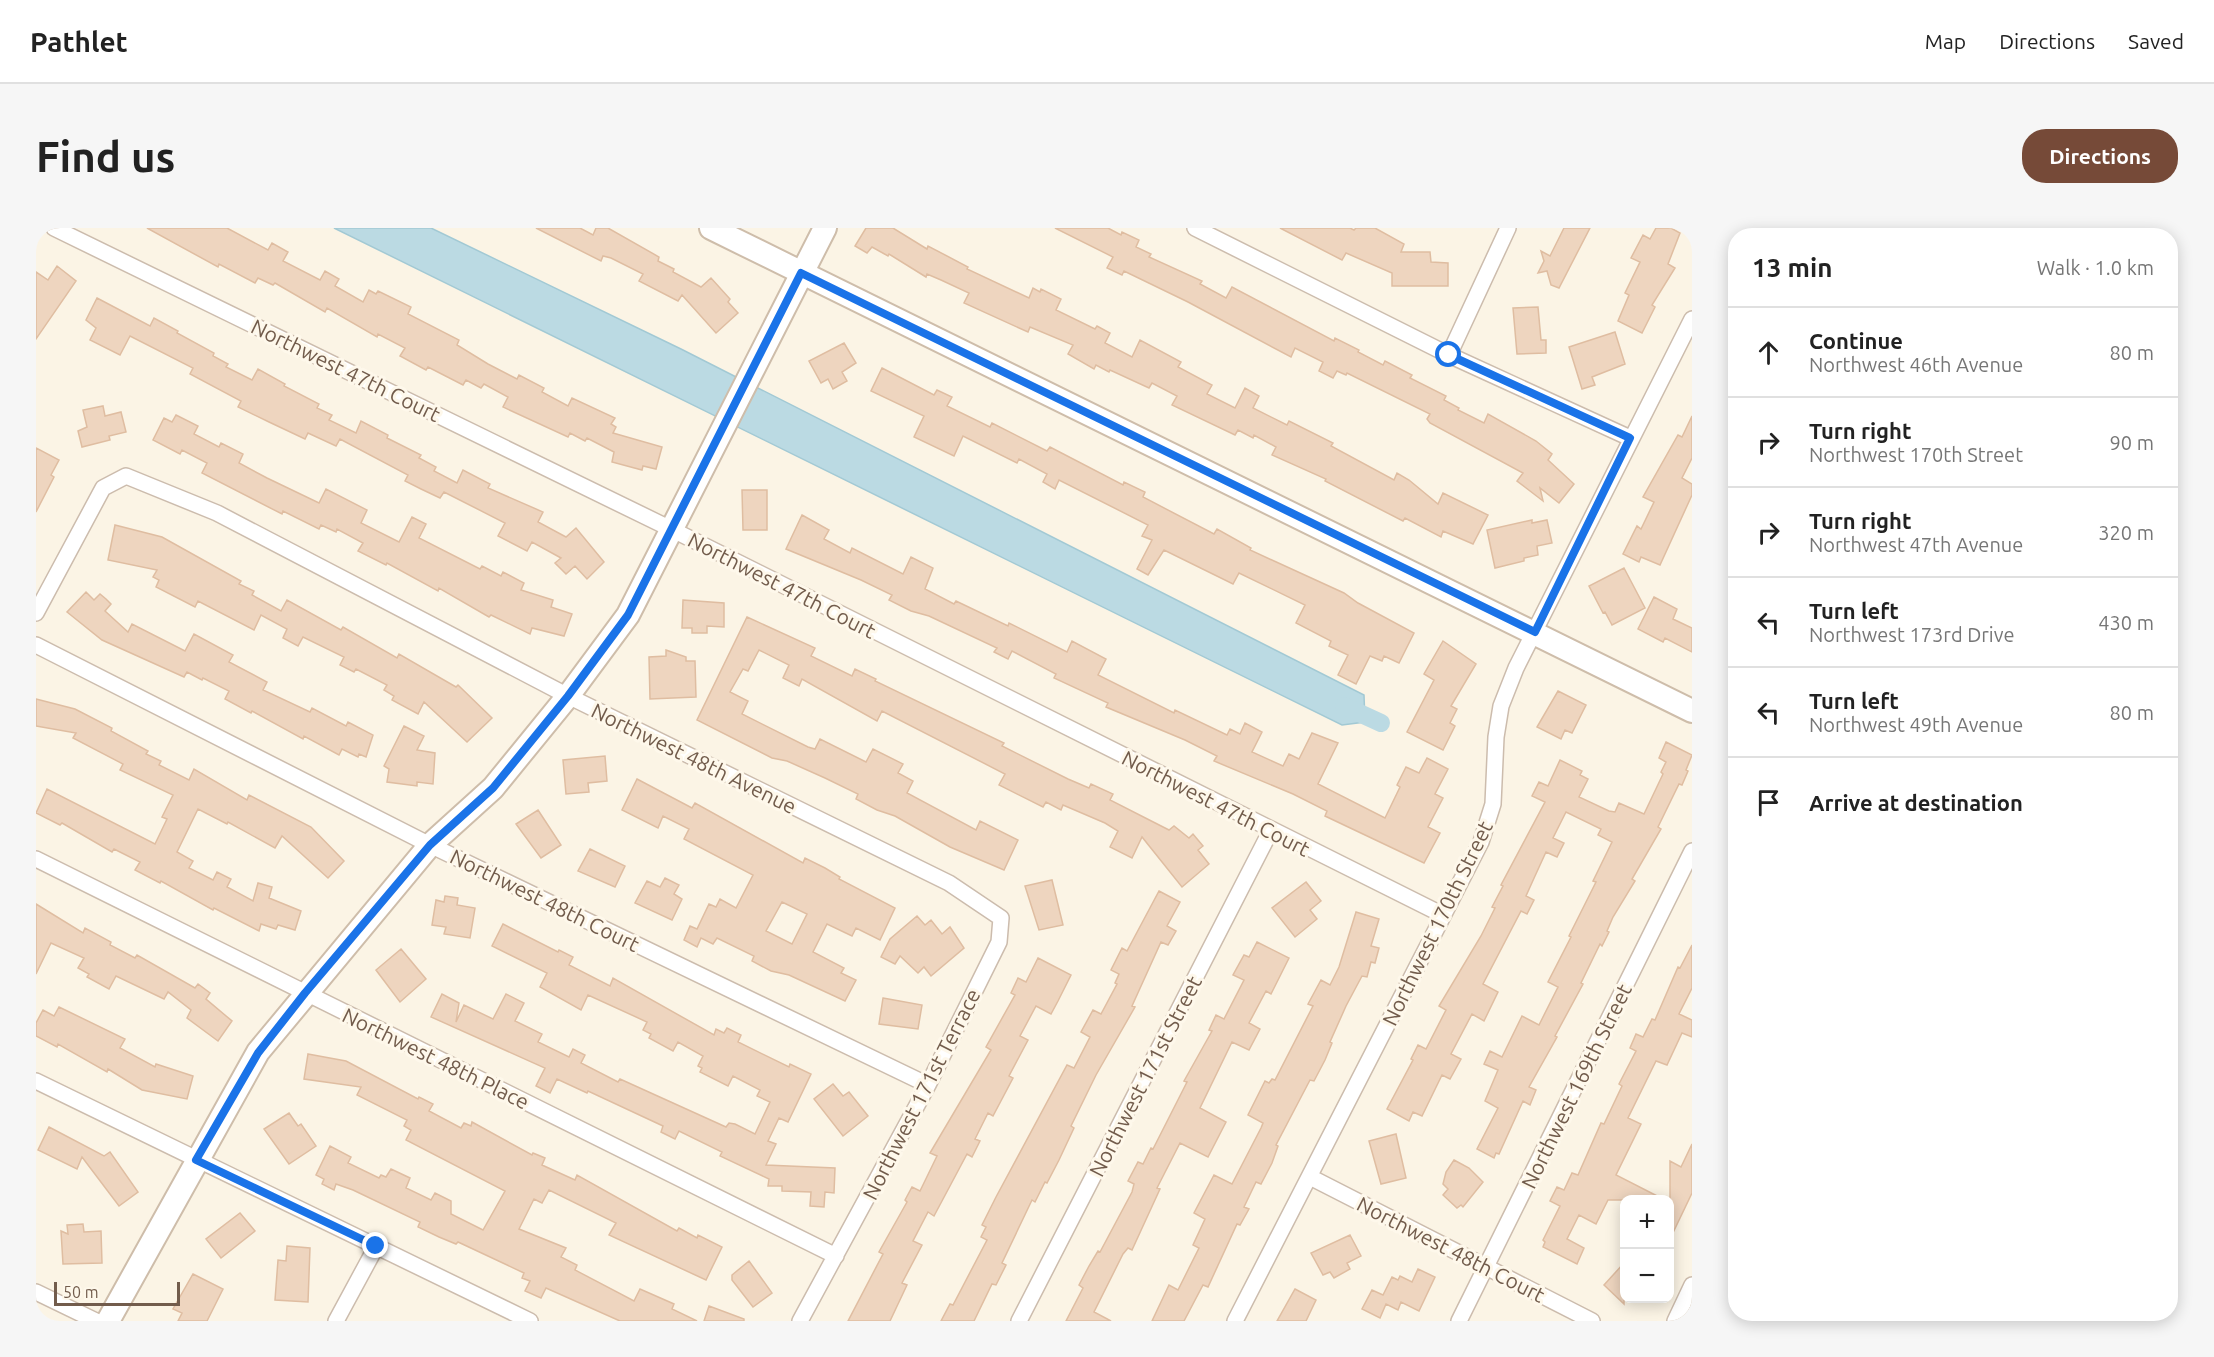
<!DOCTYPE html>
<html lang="en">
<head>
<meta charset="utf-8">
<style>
	:root { --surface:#fff; --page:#f6f6f6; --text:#222; --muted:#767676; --line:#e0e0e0; --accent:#764a38 }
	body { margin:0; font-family:Ubuntu,sans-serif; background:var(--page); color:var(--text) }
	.controls { position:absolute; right:18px; bottom:18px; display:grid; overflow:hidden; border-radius:12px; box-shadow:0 3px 15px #0003 }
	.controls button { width:54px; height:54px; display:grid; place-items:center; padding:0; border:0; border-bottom:2px solid var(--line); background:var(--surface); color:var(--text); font:30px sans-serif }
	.scale { position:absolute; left:18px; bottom:15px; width:126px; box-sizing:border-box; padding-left:6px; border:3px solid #725c4c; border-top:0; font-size:16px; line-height:21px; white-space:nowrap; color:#725c4c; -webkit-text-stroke:4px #fef8eb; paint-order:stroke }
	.stop { position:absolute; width:18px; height:18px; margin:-14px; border:4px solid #1a73e8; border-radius:50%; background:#fff }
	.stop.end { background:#1a73e8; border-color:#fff; box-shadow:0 2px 6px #0008 }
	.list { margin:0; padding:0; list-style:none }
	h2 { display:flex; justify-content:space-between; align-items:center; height:78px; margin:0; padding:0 24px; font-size:26px }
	h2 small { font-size:20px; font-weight:400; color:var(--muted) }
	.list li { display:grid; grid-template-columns:39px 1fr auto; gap:18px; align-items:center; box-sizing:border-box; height:90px; padding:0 24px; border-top:2px solid var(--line) }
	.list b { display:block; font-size:22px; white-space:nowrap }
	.list p { margin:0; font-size:20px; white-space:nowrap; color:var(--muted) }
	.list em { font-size:20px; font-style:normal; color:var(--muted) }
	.icon { flex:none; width:33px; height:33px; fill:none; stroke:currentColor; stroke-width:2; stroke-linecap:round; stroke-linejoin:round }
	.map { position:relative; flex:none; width:1656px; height:1093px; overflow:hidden; border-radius:24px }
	header { display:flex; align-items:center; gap:36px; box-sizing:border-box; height:84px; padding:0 30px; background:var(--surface); border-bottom:2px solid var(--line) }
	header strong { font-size:28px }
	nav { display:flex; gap:33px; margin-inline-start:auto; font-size:21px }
	.intro { display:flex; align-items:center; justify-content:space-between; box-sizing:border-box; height:144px; padding:0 36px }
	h1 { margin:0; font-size:42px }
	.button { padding:15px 27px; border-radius:24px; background:var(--accent); color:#fff; font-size:21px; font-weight:700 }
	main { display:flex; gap:36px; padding:0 36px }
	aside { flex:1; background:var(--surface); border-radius:24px; box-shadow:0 3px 15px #0003 }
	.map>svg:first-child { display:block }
</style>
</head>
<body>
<header>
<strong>Pathlet</strong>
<nav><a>Map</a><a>Directions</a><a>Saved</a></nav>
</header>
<div class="intro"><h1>Find us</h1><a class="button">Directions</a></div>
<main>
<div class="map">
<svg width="1656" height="1093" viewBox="0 0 1656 1093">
	<rect width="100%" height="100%" fill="#fbf4e5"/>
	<path fill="#bbdae3" stroke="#a2c9d4" stroke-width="1.5" d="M298 0H395L645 121 1328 467 1329 494 1306 497Z"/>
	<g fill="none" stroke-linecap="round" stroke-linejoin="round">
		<path stroke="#bbdae3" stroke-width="18" d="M1308 478 1345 495"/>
	</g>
	<path fill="#eed5bf" stroke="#dfbda1" stroke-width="1.5" fill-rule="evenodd" d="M111 0H191L232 22 236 15 252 24 247 33 284 52 289 43 303 51 299 58 327 74 333 62 340 66 342 63 375 79 372 86 423 112 421 117 452 136 481 151 483 147 508 160 506 164 532 178 536 170 579 190 575 196 580 199 577 205 626 219 620 241 607 238 606 242 576 234 578 224 551 210 549 213 534 205 532 209 467 179 472 169 448 156 445 160 430 152 427 157 392 139 390 142 364 128 369 120 342 106 341 109 291 80 289 84 239 55 237 57 222 50 219 55 183 36 182 39Z
		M500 0H544L557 7 560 0H572L623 29 622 33 638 41 637 44 665 59 675 50 694 71 692 74 702 85 680 105 646 67 642 73 603 53 607 46 575 30 567 28 565 33Z
		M830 0H857L891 21 892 18 932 39 931 41 993 70 997 60 1004 64 1005 61 1025 71 1020 82 1059 101 1061 98 1074 105 1069 115 1096 129 1104 112 1145 134 1142 139 1176 157 1171 166 1199 180 1209 160 1223 168 1217 180 1251 197 1253 193 1297 215 1295 218 1358 252 1361 245 1373 252 1402 276 1407 265 1452 287 1437 316 1407 303 1405 309 1369 290 1367 293 1289 253 1290 251 1236 227 1240 219 1218 207 1217 210 1202 202 1199 207 1136 177 1141 168 1116 155 1113 160 1074 142 1073 144 1060 137 1058 141 1032 126 1037 117 994 99 992 104 928 75 933 65 905 52 891 46 890 49 853 26 852 28 836 19 831 25 819 18Z
		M1019 0H1072L1085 7 1086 4 1103 12 1100 19 1115 26 1113 29 1166 53 1164 56 1190 70 1196 59 1298 113 1299 110 1323 122 1322 124 1347 137 1349 133 1376 147 1374 150 1410 168 1408 172 1423 180 1422 182 1448 195 1452 186 1500 213 1516 226 1512 232 1538 256 1523 275 1504 260 1507 273 1481 253 1487 245 1394 195 1391 191 1394 186 1311 145 1310 147 1301 143 1297 150 1283 143 1287 134 1259 120 1255 129 1152 74 1088 43 1086 47 1071 40 1077 29Z
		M1244 0H1314L1318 2 1320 0H1339L1368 16 1365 24H1394L1395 34 1412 35V58H1356V45L1310 25 1306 32Z
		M1528 0H1554L1523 60 1515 57 1511 43 1502 45 1508 33 1505 23 1514 28Z
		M1620 0H1635L1644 5 1632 36 1639 40 1616 77 1619 79 1606 105 1582 93 1593 67 1589 65 1604 34 1595 30 1607 7 1614 11Z
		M21 38 40 53 0 111V44L12 52Z
		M61 70 114 98 118 90 142 103 141 105 178 125 177 128 192 136 190 139 216 152 222 141 249 156 248 158 283 176 281 180 296 187 293 192 320 205 325 193 352 207 351 210 385 227 383 230 400 239 398 243 421 255 427 242 454 256 452 260 507 284 502 294 530 309 540 300 568 334 551 351 539 338 530 346 519 335 525 330 496 314 491 323 462 308 469 295 408 264 404 270 385 261 369 253 372 247 304 211 300 218 272 205 269 211 233 194 202 179 205 173 154 146 157 140 94 108 84 127 54 112 60 100 50 92Z
		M1502 79 1505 112H1510V125L1481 126 1477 80Z
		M1579 104 1589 136 1556 149 1559 157 1546 161 1533 119Z
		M808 115 820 135 806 144 811 153 797 161 792 151 785 155 773 133Z
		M846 140 898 167 901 162 916 169 911 178 954 199 956 195 1011 223 1014 219 1087 257 1088 254 1109 264 1107 269 1178 306 1181 301 1215 320 1214 322 1308 365 1322 375 1378 405 1363 435 1348 428 1346 433 1334 428 1320 456 1302 447 1312 427 1293 418 1295 413 1260 395 1269 377 1203 345 1197 356 1128 322 1112 347 1101 341 1116 312 1106 308 1112 297 1023 252 1019 261 1007 254 1011 246 983 231 981 235 927 208 918 228 878 209 888 188 835 163Z
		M67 178 69 188 85 184 90 204 73 208 74 212 46 219 42 203 51 199 47 182Z
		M140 187 162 198 158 206 183 219 185 215 207 226 203 235 231 250 283 275 290 261 331 282 325 295 363 314 376 289 390 296 383 310 444 341 446 338 465 348 467 344 488 355 485 362 517 372 515 379 536 386 528 408 496 400 494 406 455 387 453 389 403 360 402 363 351 335 350 337 322 323 327 315 301 301 300 304 285 297 283 301 247 283 246 286 166 245 171 235 146 222 144 226 117 212 128 190 136 194Z
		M1656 188V230L1646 250 1656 256V267L1624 337 1605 329 1603 334 1587 326 1601 298 1605 301 1618 274 1607 269 1642 207 1646 209Z
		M0 220 23 232 15 247 18 249 0 284Z
		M706 262H731V302H707Z
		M766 287 793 302 788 311 814 325 816 320 867 346 875 329 897 340 889 361 918 376 920 373 972 398 973 395 1031 424 1036 413 1070 431 1062 447 1138 485 1139 482 1191 507 1194 501 1204 506 1209 495 1226 504 1216 524 1247 538 1253 526 1263 531 1276 505 1302 515 1282 556 1349 590 1364 559 1361 557 1370 539 1383 545 1391 530 1412 541 1399 566 1407 570 1392 599 1404 605 1388 635 1289 588 1291 583 1257 566 1178 533 1181 528 1149 512 1070 479 1072 475 1018 450 1020 446 976 423 972 431 958 424 961 420 893 388 875 383 853 372 856 367 825 352 750 321Z
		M1496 292V295L1511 292 1516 315 1501 318 1502 327 1488 330V333L1459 340 1451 302Z
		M79 297 126 309 205 353 203 356 218 363 216 367 245 383 251 372 305 402 307 399 361 430 363 426 420 459 422 457 456 490 431 514 388 474 382 486 356 472 358 468 348 462 351 457 320 441 318 444 304 437 308 429 267 409 262 418 247 410 251 401 225 387 218 402 162 373 159 379 120 359 123 352 117 349 121 342 72 332Z
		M1588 340 1609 380 1576 397 1569 384 1567 385 1553 358Z
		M50 364 58 372 64 366 70 371 75 376 69 383 92 404 96 396 149 423 158 406 197 427 193 434 231 454 227 462 274 484 276 480 310 498 312 494 337 507 330 529 323 526 322 529 306 521 303 527 268 508 267 511 216 483 215 485 189 471 193 463 167 450 166 452 151 444 148 449 66 412 31 384Z
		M1618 369 1641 381 1637 391 1656 400V424L1629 410 1627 414 1602 401Z
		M647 372 688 375V399L671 398V405H656V400H646Z
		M711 389 779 420 775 428 816 448 819 441 840 451 839 453 968 515 966 518 1032 551 1053 560 1055 556 1077 566 1074 572 1133 602 1138 598 1153 610 1157 606 1167 618 1162 622 1173 636 1146 659 1106 609 1096 630 1074 619 1082 603 1069 595 1027 577 1025 582 1010 574 1007 579 963 557 969 546 846 483 841 493 766 451 763 458 747 450 753 437 723 422 712 443 707 441 694 464 712 473 706 486 772 519 779 521 784 511 830 534 837 521 867 536 862 545 877 553 871 565 940 602 944 593 982 612 968 642 914 619 859 588 841 582 820 571 822 566 789 550 751 533 736 530 661 492Z
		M1407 413 1440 436 1415 478 1421 481 1414 495 1419 498 1407 522 1371 504 1398 452 1388 446Z
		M630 422 650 429V433H659L660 469 614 471 613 429 630 428Z
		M1522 463 1550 477 1536 505 1529 502 1525 511 1501 499Z
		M0 471 39 481 76 500 75 503 112 523 110 526 125 533 123 537 153 552 158 541 211 572 213 567 275 599 308 633 292 650 246 608 239 620 192 594 191 596 162 581 141 624 157 633 153 640 177 652 181 644 195 651 191 659 217 673 222 655 236 659 233 670 265 683 259 702 242 697 240 701 225 696 223 703 178 680 177 682 125 653 124 655 99 642 104 634 78 621 76 624 26 595 24 597 0 585 11 561 119 616 131 591 126 589 137 567 84 542 87 536 37 510 40 505 0 498Z
		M368 498 388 508 381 522 399 525 397 556 381 554V558L351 554 353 541 348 538Z
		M1630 514 1656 527 1650 542 1652 543 1646 557 1643 556 1622 599 1625 601 1596 651 1599 653 1577 689 1571 703 1573 704 1566 718 1564 716 1545 755 1547 756 1519 808 1521 809 1493 859 1500 862 1494 877 1487 873 1463 926 1460 925 1458 930 1441 921 1462 880 1449 873 1462 842 1448 836 1454 823 1466 829 1486 788 1503 797 1522 759 1512 754 1535 709 1533 708 1560 654 1557 653 1576 614 1562 607 1565 601 1530 584 1517 610 1528 615 1521 629 1510 624 1499 648 1490 668 1498 672 1491 686 1485 683 1447 756 1462 764 1448 793 1436 786 1415 826 1425 831 1414 851 1406 847 1386 888 1377 884 1373 893 1351 881 1377 832 1375 831 1382 817 1390 821 1410 782 1403 778 1445 708 1459 680 1456 679 1467 658 1465 657 1509 574 1496 568 1503 554 1512 558 1524 532 1546 543 1544 547 1552 551 1543 569 1573 583 1579 584 1583 575 1608 586 1627 546 1625 544 1630 534 1623 530Z
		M569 528 571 553 552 555 553 564 530 566 527 532Z
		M601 551 656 580 659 575 767 635 769 630 789 640 804 649 803 651 859 680 844 712 820 700 816 708 791 696 777 724 808 740 805 745 820 752 809 773 753 747 735 743 716 733 718 728 681 710 677 716 665 710 661 719 648 712 654 698 661 701 673 676 680 679 684 671 700 680 717 647 648 611 653 601 627 588 622 600 586 582ZM746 674 771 686 756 716 730 703Z
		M502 582 525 617 505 630 480 596Z
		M554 621 589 638 579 659 542 643Z
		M629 650 643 657 638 666 646 671 636 692 599 675 611 653 624 659Z
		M1016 652 1027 697 1003 702 989 658Z
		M1270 654 1285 673 1274 682 1281 691 1259 709 1236 680Z
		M1123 663 1144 674 1131 698 1140 703 1132 717 1125 714 1096 778 1099 779 1060 847 1035 898 1038 900 1023 932 1011 955 1009 954 999 974 996 972 966 1035 970 1037 960 1057 956 1056 938 1093H905L914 1076 917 1077 951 1012 945 1009 950 999 946 997 960 969 1031 837 1038 840 1054 809 1045 804 1057 782 1065 786 1081 756 1079 755 1083 746 1075 742 1086 720 1091 723Z
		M409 668 422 670 421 677 439 680 434 710 408 706 410 699 396 697 400 672 408 674Z
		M0 676 47 705 49 700 75 714 74 717 99 730 101 727 159 760 162 756 174 765 170 771 196 793 182 813 151 790 155 782 132 764 128 771 80 748 73 761 51 749 53 746 42 740 48 730 15 715 0 746Z
		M1320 684 1343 691 1335 718 1343 720 1339 735 1335 734 1331 749 1326 748 1310 778 1294 814 1296 815 1289 832 1278 853 1274 852 1240 917 1242 918 1236 935 1225 956 1220 954 1208 979 1213 981 1204 997 1201 996 1172 1059 1167 1057 1148 1093H1116L1133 1057 1142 1062 1163 1020 1157 1017 1169 991 1158 985 1178 947 1196 956 1225 900 1227 895 1212 887 1229 853 1233 855 1236 851 1239 852 1277 778 1272 776 1285 752 1294 757 1303 739Z
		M881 688 889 697 895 692 906 706 914 699 928 720 895 748 888 739 882 745 864 728 859 736 845 729 854 711Z
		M467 696 522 724 523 722 537 729 533 737 574 758 577 750 678 807 680 801 688 805 691 800 705 807 702 814 753 839 754 836 775 846 752 894 743 890 732 913 740 916 730 937 799 940 798 965 789 964 788 979 774 978 775 964 746 963V958H732L733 951 684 928 686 924 643 903 639 911 625 904 627 898 552 863 551 865 521 851 514 865 500 858 509 840 395 789 406 766 423 775 420 794 428 777 457 791 470 766 488 775 479 793 506 806 502 814 533 829 537 821 549 827 545 835 582 854 584 851 690 899 693 895 699 896 719 906 734 874 721 868 724 862 697 848 692 858 664 844 666 840 662 838 667 828 642 814 637 823 613 810 615 806 607 802 611 794 552 767 545 782 504 759 511 745 456 718Z
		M1221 714 1253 730 1235 766 1230 763 1213 795 1224 801 1213 822 1196 814 1164 880 1190 894 1172 929 1144 915 1121 960 1124 961 1096 1022 1092 1020 1087 1026 1058 1084 1075 1093H1030L1047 1060 1043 1057 1053 1038 1062 1023 1064 1024 1096 964 1098 956 1092 953 1102 934 1107 936 1115 920 1117 921 1151 854 1148 853 1176 803 1173 802 1180 787 1188 791 1208 752 1197 747 1208 727 1213 729Z
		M1656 717V760L1643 786 1656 792V809L1646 805 1631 837 1620 833 1592 890 1605 896 1580 947 1629 972H1572L1560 996 1543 987 1531 1011 1548 1020 1541 1036 1507 1019 1509 1014 1507 1012 1524 978 1514 973 1521 959 1528 962 1536 945 1542 947 1565 895 1568 896 1586 858 1583 856 1600 823 1594 820 1600 806 1607 809 1616 791 1619 792 1642 739 1644 740Z
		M365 721 390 751 364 774 340 742Z
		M1002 730 1035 747 1022 773 1015 786 1000 778 984 808 992 812 973 848 977 850 957 888 952 885 939 911 944 913 936 929 931 926 898 988 892 984 877 1013 886 1017 866 1055 871 1057 854 1093H812L847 1026 843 1024 871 974 869 972 876 959 884 963 901 928 894 925 955 822 950 819 979 767 975 765 982 750 990 754Z
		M847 770 886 777 882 801 843 796Z
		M23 779 89 811 84 820 119 839 120 836 157 848 151 871 106 862 72 841 71 844 22 816 21 819 0 808V795L7 782 18 788Z
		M272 826 310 833 382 871 383 869 397 876 393 883 425 900 428 895 435 898 436 894 496 927 497 925 509 930 506 937 539 952 541 947 641 1003 643 1000 661 1010 662 1007 686 1019 670 1052 573 1007 580 995 513 962 506 975 498 971 483 1001 530 1020 525 1029 541 1037 539 1042 598 1073 604 1061 638 1076 636 1081 661 1093H584L510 1060 505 1070 489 1063 494 1053 486 1050 488 1045 422 1014 420 1016 403 1009 382 999 384 994 317 962 300 956 298 962 286 956 288 951 280 947 294 918 315 929 312 935 343 950 345 947 350 949 355 941 374 950 370 960 395 972 399 965 415 973V986L447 1002 469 963 370 912 375 902 368 898 371 892 321 867 325 859 268 851Z
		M797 856 807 868 813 864 832 888 807 908 778 871Z
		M253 885 262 898 265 896 280 918 253 936 228 901Z
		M13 899 68 928 74 924 102 964 83 978 46 929 41 941 2 922Z
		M1360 906 1370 950 1345 956 1333 913Z
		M1656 916V965L1634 1011V933L1645 939Z
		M1418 932 1433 940 1447 954 1427 979 1425 977 1421 980 1407 967 1412 961 1407 956 1410 944Z
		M204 985 219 1003 185 1030 170 1011Z
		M47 996 48 1004 65 1003 66 1035 27 1036 25 1003 32 1006 31 997Z
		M1314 1007 1325 1028 1311 1035 1314 1041 1298 1050 1294 1044 1287 1047 1275 1025Z
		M251 1018 274 1020 272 1074 239 1072 242 1032 250 1033Z
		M713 1033 736 1065 717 1079 696 1052V1047Z
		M1588 1035V1076L1568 1057Z
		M1382 1041 1399 1049 1383 1083 1365 1074 1362 1082 1350 1076 1344 1090 1326 1081 1336 1062 1347 1067 1356 1049 1362 1052 1364 1048 1376 1054Z
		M157 1046 187 1061 171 1093H142L146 1085 137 1081Z
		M1259 1061 1280 1072 1270 1093H1241Z
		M673 1078 708 1091V1093H668Z"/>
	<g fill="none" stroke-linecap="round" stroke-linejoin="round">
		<defs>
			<path id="street" d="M18 0 635 301 1407 687
				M1159 0 1413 127 1594 210
				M1413 127 1472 0
				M0 385 67 260 90 248 181 285 532 468 913 655 965 690 963 714 892 857 764 1093
				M0 417 394 617 892 857
				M0 631 800 1028
				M0 853 494 1093
				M1274 949 1556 1093
				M0 1064 60 1093
				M300 1093 340 1019
				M983 1093 1235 602
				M1199 1093 1445 614 1457 576 1460 509 1465 478 1480 440 1656 91
				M1423 1093 1656 623
				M1639 1093 1656 1057"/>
			<path id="secondary" d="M675 0 1656 483
				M72 1093 222 824 394 617 457 560 532 468 592 387 789 0"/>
		</defs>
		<use href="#street" stroke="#ccbcad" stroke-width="18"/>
		<use href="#secondary" stroke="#cebdaa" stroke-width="26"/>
		<use href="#street" stroke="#fff" stroke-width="15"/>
		<use href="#secondary" stroke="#fff" stroke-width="22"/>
	</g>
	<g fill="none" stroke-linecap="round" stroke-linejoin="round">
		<path stroke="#1a73e8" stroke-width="8" d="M340 1018 160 932 222 825 269 765 394 617 457 560 532 468 592 387 765 45 1499 404 1594 210 1413 127"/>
	</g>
	<g text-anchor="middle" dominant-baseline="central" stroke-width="6" stroke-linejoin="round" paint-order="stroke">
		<g font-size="21" fill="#725c4c" stroke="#fef8eb">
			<text transform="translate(310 142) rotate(26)">Northwest 47th Court</text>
			<text transform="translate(746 357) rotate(27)">Northwest 47th Court</text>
			<text transform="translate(658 530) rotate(26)">Northwest 48th Avenue</text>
			<text transform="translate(1180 575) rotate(27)">Northwest 47th Court</text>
			<text transform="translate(509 672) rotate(26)">Northwest 48th Court</text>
			<text transform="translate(1401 695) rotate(-64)">Northwest 170th Street</text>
			<text transform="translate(400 830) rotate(26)">Northwest 48th Place</text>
			<text transform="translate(1109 848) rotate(-63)">Northwest 171st Street</text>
			<text transform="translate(1540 858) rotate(-64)">Northwest 169th Street</text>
			<text transform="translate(885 866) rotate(-63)">Northwest 171st Terrace</text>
			<text transform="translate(1415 1021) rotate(27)">Northwest 48th Court</text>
		</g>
	</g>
</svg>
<div class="controls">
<button>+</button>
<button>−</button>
</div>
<div class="scale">50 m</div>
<div class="stop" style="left:1413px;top:127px"></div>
<div class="stop end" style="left:340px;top:1018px"></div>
</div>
<aside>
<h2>13 min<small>Walk · 1.0 km</small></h2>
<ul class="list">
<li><svg class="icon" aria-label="ahead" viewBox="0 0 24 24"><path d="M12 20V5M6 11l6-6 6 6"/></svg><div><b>Continue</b><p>Northwest 46th Avenue</p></div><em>80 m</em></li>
<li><svg class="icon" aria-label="right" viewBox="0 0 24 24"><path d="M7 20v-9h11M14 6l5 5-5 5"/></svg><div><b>Turn right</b><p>Northwest 170th Street</p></div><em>90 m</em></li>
<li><svg class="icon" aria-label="right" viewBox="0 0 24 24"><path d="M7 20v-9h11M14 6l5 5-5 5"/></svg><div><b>Turn right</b><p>Northwest 47th Avenue</p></div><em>320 m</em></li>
<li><svg class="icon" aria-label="left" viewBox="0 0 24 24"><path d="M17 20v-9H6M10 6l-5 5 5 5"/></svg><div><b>Turn left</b><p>Northwest 173rd Drive</p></div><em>430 m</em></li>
<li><svg class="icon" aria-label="left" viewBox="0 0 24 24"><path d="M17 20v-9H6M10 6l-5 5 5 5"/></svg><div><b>Turn left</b><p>Northwest 49th Avenue</p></div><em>80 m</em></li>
<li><svg class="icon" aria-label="arrive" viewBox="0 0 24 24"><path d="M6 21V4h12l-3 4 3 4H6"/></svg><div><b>Arrive at destination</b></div></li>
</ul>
</aside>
</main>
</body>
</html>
